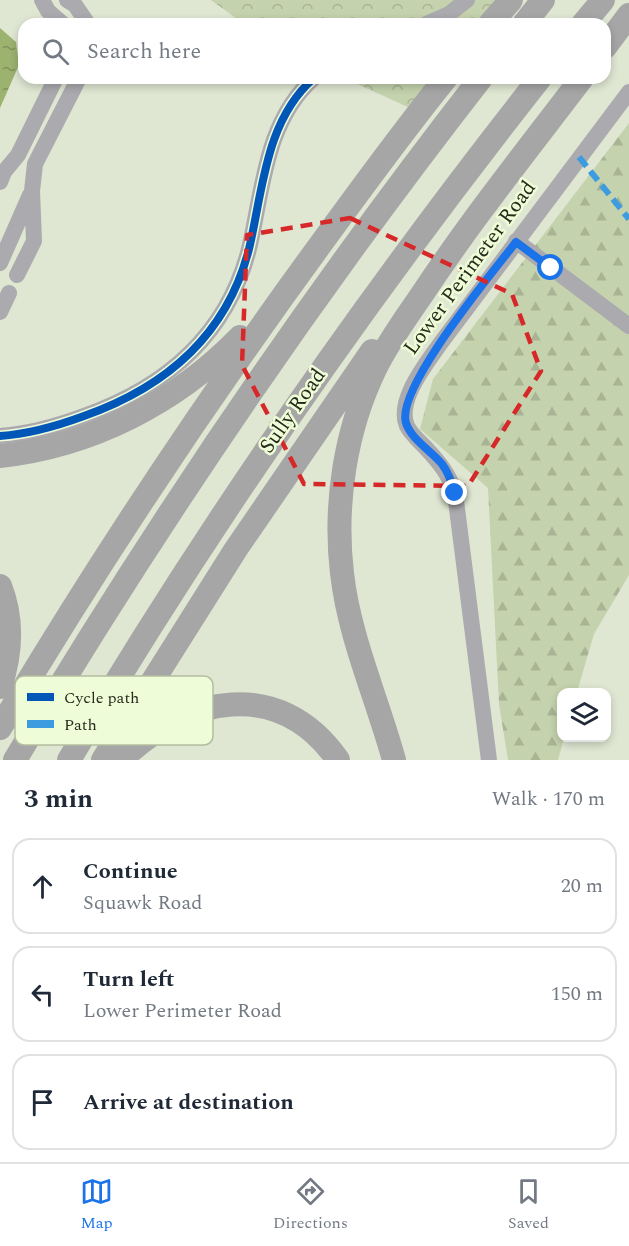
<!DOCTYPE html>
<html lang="en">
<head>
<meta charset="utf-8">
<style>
	:root { --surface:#fff; --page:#f2f2f3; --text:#1f2937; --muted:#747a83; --line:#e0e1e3; --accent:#1a73e8 }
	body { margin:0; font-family:Spectral,serif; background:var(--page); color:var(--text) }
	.controls { position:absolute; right:18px; bottom:18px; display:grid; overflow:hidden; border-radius:12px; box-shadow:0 3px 9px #0003 }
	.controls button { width:54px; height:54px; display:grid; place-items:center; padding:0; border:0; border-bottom:2px solid var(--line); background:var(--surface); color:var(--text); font:30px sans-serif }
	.stop { position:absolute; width:18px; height:18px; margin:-14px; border:4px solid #1a73e8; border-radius:50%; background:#fff }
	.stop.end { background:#1a73e8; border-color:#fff; box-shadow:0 2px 6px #0008 }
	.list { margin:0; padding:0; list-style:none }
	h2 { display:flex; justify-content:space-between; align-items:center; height:78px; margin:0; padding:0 24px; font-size:26px }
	h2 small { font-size:20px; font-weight:400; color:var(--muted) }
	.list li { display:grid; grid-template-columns:39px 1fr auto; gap:18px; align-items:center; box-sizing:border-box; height:96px; margin:0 12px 12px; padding:0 12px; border:2px solid var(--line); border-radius:18px }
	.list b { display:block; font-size:22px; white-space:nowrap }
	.list p { margin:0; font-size:20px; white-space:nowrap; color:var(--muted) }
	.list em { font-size:20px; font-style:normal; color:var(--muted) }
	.icon { flex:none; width:33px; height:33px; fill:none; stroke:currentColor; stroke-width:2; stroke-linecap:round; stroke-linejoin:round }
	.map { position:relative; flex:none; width:629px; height:760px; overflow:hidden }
	.search { position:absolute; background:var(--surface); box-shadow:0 3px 9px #0003; left:18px; right:18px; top:18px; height:66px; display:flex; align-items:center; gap:15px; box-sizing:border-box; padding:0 21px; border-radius:18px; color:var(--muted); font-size:22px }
	.sheet { height:402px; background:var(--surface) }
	nav { display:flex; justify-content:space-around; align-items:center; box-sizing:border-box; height:84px; border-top:2px solid var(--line); background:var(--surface); font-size:16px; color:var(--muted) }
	nav a { display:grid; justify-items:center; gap:3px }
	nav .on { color:var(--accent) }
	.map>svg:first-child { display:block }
</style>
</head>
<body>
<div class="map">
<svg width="629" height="760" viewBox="0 0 629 760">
	<defs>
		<pattern id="forest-firs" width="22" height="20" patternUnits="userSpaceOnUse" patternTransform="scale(1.5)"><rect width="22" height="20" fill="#c4d2ad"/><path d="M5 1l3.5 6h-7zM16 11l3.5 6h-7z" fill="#a8b494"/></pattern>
		<pattern id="park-crowns" width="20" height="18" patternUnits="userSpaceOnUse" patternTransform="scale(1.5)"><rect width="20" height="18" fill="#c4d2ad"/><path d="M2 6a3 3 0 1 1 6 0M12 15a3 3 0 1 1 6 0" fill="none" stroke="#a8b494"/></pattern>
		<pattern id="water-ripples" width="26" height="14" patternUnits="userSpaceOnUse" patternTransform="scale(1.5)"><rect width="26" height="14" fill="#9cb26f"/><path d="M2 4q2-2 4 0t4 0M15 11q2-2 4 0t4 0" fill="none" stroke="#7f915a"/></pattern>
	</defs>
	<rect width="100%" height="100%" fill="#dfe6d2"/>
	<path fill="url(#forest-firs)" d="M629 123V575L594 634 577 692H562V738H564L558 760H508L499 704 488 488 420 429 433 379Z"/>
	<path fill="url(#park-crowns)" d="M211 0H497L478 24H244Z
		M344 78H434L410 108Z"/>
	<path fill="url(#water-ripples)" d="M0 28 16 42 19 65 0 108Z"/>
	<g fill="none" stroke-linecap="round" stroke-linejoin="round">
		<path stroke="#abaaae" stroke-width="16" d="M42 0 48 11 63 24
			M67 0 75 5 88 24
			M426 24 449 14 467 0
			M0 182 4 172 18 155 56 78
			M516 241 629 326
			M0 263 30 195
			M17 275 34 241 32 191 35 164 79 78
			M0 312 9 293
			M0 436C29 434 57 426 84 416 166 387 227 335 249 249 263 190 265 121 314 78
			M489 760 455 493C449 474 439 462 425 447 419 441 411 434 407 426 396 401 426 364 440 344L629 92"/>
		<path stroke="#a7a6a6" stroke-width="24" d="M490 24 511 0
			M524 24 543 0
			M583 24 603 0
			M605 47 629 15
			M0 456C91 446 176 403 240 337
			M0 586C13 619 11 654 0 687
			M0 728C100 560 208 398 323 241 363 186 403 131 446 78
			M15 760C157 523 311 296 481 78
			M69 760C210 522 369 295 540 78
			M103 760 236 549 372 351
			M121 760C186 696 279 676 338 760
			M394 760C377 698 349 637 342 573 334 505 345 431 375 369 388 342 406 318 423 293 472 219 528 149 582 78"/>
		<path stroke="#3c9cdf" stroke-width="6" stroke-dasharray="12 6" stroke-linecap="butt" d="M579 157 629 219"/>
		<defs>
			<path id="cycleway" d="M0 436C29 434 57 426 84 416 166 387 227 335 249 249 263 190 265 121 314 78"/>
		</defs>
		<use href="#cycleway" stroke="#eefcd7" stroke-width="11"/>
		<use href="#cycleway" stroke="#0057b8" stroke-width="8"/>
	</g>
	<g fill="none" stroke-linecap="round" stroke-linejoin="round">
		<path stroke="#1a73e8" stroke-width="8" d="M455 493C452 483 448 472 442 464 431 451 411 439 406 423 395 389 493 272 516 242L551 268"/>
	</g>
	<path fill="none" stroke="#d62828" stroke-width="4.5" stroke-dasharray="12 8" stroke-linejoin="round" d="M350 218 512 294 541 371 468 486 304 484 242 365 247 235Z"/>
	<g text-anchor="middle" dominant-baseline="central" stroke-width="5" stroke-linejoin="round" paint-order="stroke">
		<g font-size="21" fill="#252a1c" stroke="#eefcd7">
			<text transform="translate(470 268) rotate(-54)">Lower Perimeter Road</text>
			<text transform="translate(293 411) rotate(-55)">Sully Road</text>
		</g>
	</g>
	<rect x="15" y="676" width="198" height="69" rx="9" fill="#eefcd7" stroke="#b2bd9f" stroke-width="1.5"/>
	<rect x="27" y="693" width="27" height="8" fill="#0057b8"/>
	<rect x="27" y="720" width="27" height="8" fill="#3c9cdf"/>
	<g font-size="16" fill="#252a1c">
		<text x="64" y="703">Cycle path</text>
		<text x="64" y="730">Path</text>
	</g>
</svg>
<div class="controls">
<button><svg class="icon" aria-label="layers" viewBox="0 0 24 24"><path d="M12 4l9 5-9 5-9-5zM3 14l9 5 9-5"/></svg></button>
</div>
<div class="stop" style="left:551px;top:268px"></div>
<div class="stop end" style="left:455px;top:493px"></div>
<div class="search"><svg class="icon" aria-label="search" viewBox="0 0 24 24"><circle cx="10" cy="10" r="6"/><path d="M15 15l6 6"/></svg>Search here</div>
</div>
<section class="sheet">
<h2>3 min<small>Walk · 170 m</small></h2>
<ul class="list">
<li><svg class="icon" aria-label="ahead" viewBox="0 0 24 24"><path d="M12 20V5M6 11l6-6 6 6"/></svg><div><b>Continue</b><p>Squawk Road</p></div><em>20 m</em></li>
<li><svg class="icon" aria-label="left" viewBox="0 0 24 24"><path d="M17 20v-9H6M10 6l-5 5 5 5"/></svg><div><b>Turn left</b><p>Lower Perimeter Road</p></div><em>150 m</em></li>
<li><svg class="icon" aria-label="arrive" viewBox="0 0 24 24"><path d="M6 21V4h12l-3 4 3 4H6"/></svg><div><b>Arrive at destination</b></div></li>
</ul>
</section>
<nav>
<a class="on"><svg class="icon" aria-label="map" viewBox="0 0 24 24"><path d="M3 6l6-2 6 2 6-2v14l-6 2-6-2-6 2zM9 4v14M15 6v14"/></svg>Map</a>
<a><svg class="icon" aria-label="directions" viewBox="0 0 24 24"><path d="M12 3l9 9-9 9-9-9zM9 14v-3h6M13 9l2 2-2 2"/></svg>Directions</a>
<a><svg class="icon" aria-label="saved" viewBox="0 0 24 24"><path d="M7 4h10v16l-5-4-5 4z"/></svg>Saved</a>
</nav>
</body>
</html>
